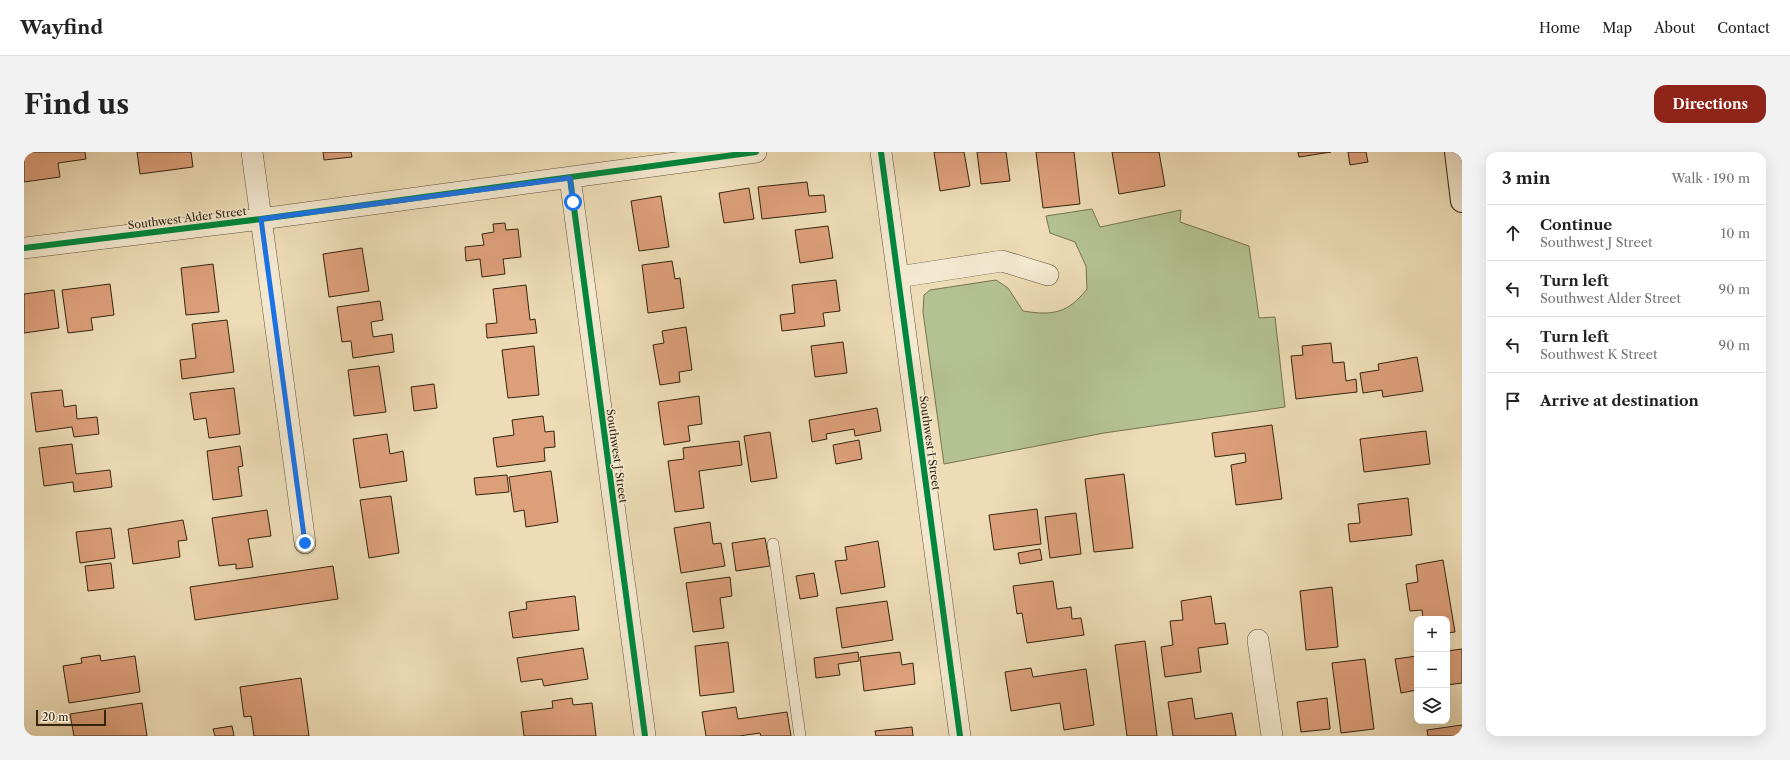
<!DOCTYPE html>
<html lang="en">
<head>
<meta charset="utf-8">
<style>
	:root { --surface:#fff; --page:#f2f2f2; --text:#222; --muted:#767676; --line:#e0e0e0; --accent:#8f2418 }
	body { margin:0; font-family:"Libre Caslon Text",serif; background:var(--page); color:var(--text) }
	.controls { position:absolute; right:12px; bottom:12px; display:grid; overflow:hidden; border-radius:8px; box-shadow:0 4px 16px #0002 }
	.controls button { width:36px; height:36px; display:grid; place-items:center; padding:0; border:0; border-bottom:1px solid var(--line); background:var(--surface); color:var(--text); font:20px sans-serif }
	.scale { position:absolute; left:12px; bottom:10px; width:70px; box-sizing:border-box; padding-left:4px; border:2px solid #35250e; border-top:0; font-size:11px; line-height:14px; white-space:nowrap; color:#35250e; -webkit-text-stroke:3px #f3e8d0; paint-order:stroke }
	.stop { position:absolute; width:12px; height:12px; margin:-9px; border:3px solid #1a73e8; border-radius:50%; background:#fff }
	.stop.end { background:#1a73e8; border-color:#fff; box-shadow:0 1px 4px #0008 }
	.list { margin:0; padding:0; list-style:none }
	h2 { display:flex; justify-content:space-between; align-items:center; height:52px; margin:0; padding:0 16px; font-size:17px }
	h2 small { font-size:13px; font-weight:400; color:var(--muted) }
	.list li { display:grid; grid-template-columns:26px 1fr auto; gap:12px; align-items:center; box-sizing:border-box; height:56px; padding:0 16px; border-top:1px solid var(--line) }
	.list b { display:block; font-size:15px; white-space:nowrap }
	.list p { margin:0; font-size:13px; white-space:nowrap; color:var(--muted) }
	.list em { font-size:13px; font-style:normal; color:var(--muted) }
	.icon { flex:none; width:22px; height:22px; fill:none; stroke:currentColor; stroke-width:2; stroke-linecap:round; stroke-linejoin:round }
	.map { position:relative; flex:none; width:1438px; height:584px; overflow:hidden; border-radius:12px }
	header { display:flex; align-items:center; gap:24px; box-sizing:border-box; height:56px; padding:0 20px; background:var(--surface); border-bottom:1px solid var(--line) }
	header strong { font-size:19px }
	nav { display:flex; gap:22px; margin-inline-start:auto; font-size:14px }
	.intro { display:flex; align-items:center; justify-content:space-between; box-sizing:border-box; height:96px; padding:0 24px }
	h1 { margin:0; font-size:28px }
	.button { padding:10px 18px; border-radius:12px; background:var(--accent); color:#fff; font-size:14px; font-weight:700 }
	main { display:flex; gap:24px; padding:0 24px }
	aside { flex:1; background:var(--surface); border-radius:12px; box-shadow:0 4px 16px #0002 }
	.map>svg:first-child { display:block }
</style>
</head>
<body>
<header>
<strong>Wayfind</strong>
<nav><a>Home</a><a>Map</a><a>About</a><a>Contact</a></nav>
</header>
<div class="intro"><h1>Find us</h1><a class="button">Directions</a></div>
<main>
<div class="map">
<svg width="1438" height="584" viewBox="0 0 1438 584">
	<rect width="100%" height="100%" fill="#eddcb6"/>
	<filter id="stains"><feTurbulence type="fractalNoise" baseFrequency=".005" numOctaves="4"/><feColorMatrix values="0 0 0 0 .2 0 0 0 0 .09 0 0 0 0 .02 0 0 0 .5 -.17"/></filter>
	<radialGradient id="worn" r=".72"><stop offset=".6" stop-color="#630" stop-opacity="0"/><stop offset="1" stop-color="#630" stop-opacity=".3"/></radialGradient>
	<path fill="#b4c291" stroke="#747450" d="M1068 57 1076 75 1157 58 1156 70 1225 94 1235 166 1251 165 1261 255 1080 281 920 312 899 160 900 143 906 138 972 128 984 136 999 159C1029 164 1044 161 1063 137L1062 114 1051 90 1026 81 1022 64Z"/>
	<path fill="#dc9f7a" stroke="#35250e" d="M7 0H61L62 7 34 11 36 25 0 30V1Z
		M113 0H167L169 15 116 22Z
		M299 0H327L328 5 300 8Z
		M910 0H940L946 34 916 39Z
		M953 0H982L986 29 957 32Z
		M1012 0H1050L1056 52 1019 56Z
		M1088 0H1135L1141 34 1095 42Z
		M1274 0H1307L1275 5Z
		M1324 0H1342L1344 10 1326 13Z
		M783 30 785 44 800 43 802 60 738 67 734 35Z
		M725 36 730 67 700 71 695 41Z
		M637 44 645 95 615 99 607 49Z
		M481 71 482 78 494 77 497 105 479 107 481 122 458 125 456 107 442 109 441 95 460 93 458 82 470 80 469 72Z
		M804 74 809 106 776 111 771 78Z
		M338 96 345 139 305 145 299 102Z
		M648 109 651 127 656 126 660 156 624 161 618 113Z
		M189 112 195 160 162 163 157 116Z
		M812 128 816 159 799 161 801 174 758 179 756 163 771 161 768 133Z
		M86 132 90 163 67 166 69 178 44 181 38 138Z
		M502 133 506 168 511 167 513 181 463 186 462 172 473 171 469 137Z
		M30 138 35 176 0 181V142Z
		M356 149 359 168 347 170 349 185 368 182 370 200 329 206 327 189 318 190 313 155Z
		M203 168 210 220 158 227 156 208 172 206 168 172Z
		M662 175 668 218 655 220 656 230 636 233 629 193 640 191 638 179Z
		M819 190 823 221 791 225 787 194Z
		M1307 191 1309 211 1320 210 1322 229 1332 227 1333 240 1272 247 1267 204 1279 203 1278 194Z
		M510 194 515 243 484 246 478 198Z
		M1393 205 1399 239 1359 245 1358 238 1339 241 1336 221 1355 218 1354 212Z
		M355 214 362 260 330 264 324 218Z
		M410 232 413 256 390 259 387 235Z
		M210 236 216 282 185 286 182 266 170 268 166 241Z
		M38 238 40 255 52 253 53 267 73 265 75 282 50 285 48 275 12 280 7 241Z
		M675 244 678 272 664 274 666 289 640 293 634 250Z
		M853 256 857 279 831 284 830 277 802 282 803 287 788 290 785 268Z
		M519 264 521 280 530 279 531 295 520 296 521 309 473 315 469 286 490 283 488 268Z
		M1248 273 1258 347 1212 353 1207 313 1222 310 1221 301 1191 305 1188 281Z
		M1402 279 1406 312 1340 320 1336 287Z
		M746 280 753 326 727 330 720 284Z
		M363 282 366 302 379 299 383 329 336 336 329 287Z
		M835 288 838 307 812 312 809 293Z
		M715 289 718 313 675 319 680 356 651 360 644 309 660 307 659 296Z
		M48 292 52 322 86 318 88 335 50 340 49 330 20 334 15 296Z
		M216 294 219 314 214 315 218 344 189 348 183 299Z
		M527 319 534 370 502 375 500 358 490 360 485 325Z
		M1100 322 1109 396 1070 400 1061 327Z
		M483 323 485 340 452 343 450 326Z
		M367 344 375 401 345 406 336 348Z
		M1384 346 1388 383 1326 390 1324 372 1336 371 1334 352Z
		M1013 357 1017 392 970 398 965 363Z
		M243 358 247 384 224 387 229 415 212 417V412L195 414 188 366Z
		M1052 361 1057 402 1026 406 1021 365Z
		M159 368 163 388 154 389 156 405 109 412 104 377Z
		M686 370 689 392 697 391 701 414 657 421 650 376Z
		M87 376 91 406 56 411 52 380Z
		M741 386 746 414 712 419 708 391Z
		M854 389 861 435 817 442 811 409 823 408 821 395Z
		M1016 397 1018 408 996 412 994 401Z
		M1419 408 1431 480 1423 481V467H1399L1398 458 1386 459 1382 432 1394 430 1392 413Z
		M87 411 90 436 64 439 61 414Z
		M309 414 314 447 171 468 166 435Z
		M790 421 794 444 776 447 772 424Z
		M706 425 708 444 696 446 700 476 669 480 662 431Z
		M1029 429 1033 457 1047 455 1048 467 1057 466 1060 483 1003 491 998 461 993 462 989 434Z
		M1308 435 1314 495 1282 498 1276 439Z
		M551 444 555 478 489 486 485 460 503 457 502 450Z
		M1187 444 1191 472 1201 471 1204 492 1174 496 1177 520 1141 525 1137 495 1149 493 1146 469 1159 468 1157 449Z
		M863 449 869 488 818 496 812 456Z
		M1121 489 1133 584H1103L1091 493Z
		M704 490 710 540 676 544 671 494Z
		M559 496 564 527 520 534 518 527 497 530 493 506Z
		M1438 497V531L1423 533V499Z
		M834 500 835 509 814 512 816 523 792 526 790 506Z
		M876 500 878 513 889 511 891 532 840 539 836 505Z
		M76 503 77 509 111 504 116 540 45 551 39 514 58 511 57 506Z
		M1393 504V538L1377 541 1371 507Z
		M1341 507 1350 577 1317 581 1308 511Z
		M1007 516 1009 525 1062 517 1070 573 1040 578 1036 551 987 559 981 520Z
		M277 526 285 584H230L227 564 220 565 216 535Z
		M548 546 549 553 568 551 572 584H500L497 560 529 556 528 549Z
		M1168 546 1171 567 1208 561 1212 584H1149L1144 550Z
		M1303 546 1306 577 1277 580 1273 550Z
		M118 551 123 584H50L46 562Z
		M712 555 714 567 763 560 767 584H737L736 581 715 584H682L678 560Z
		M1438 573V584H1404L1403 578Z
		M208 574 210 584H191L189 577Z
		M888 575 889 584H852L851 579Z"/>
	<g fill="none" stroke-linecap="round" stroke-linejoin="round">
		<defs>
			<path id="service" d="M749 392 776 584"/>
			<path id="minor" d="M228 0 281 391
				M857 0 936 584
				M546 26 621 584
				M0 96 237 67 732 0
				M874 125 978 109 1024 123
				M1234 488 1248 584"/>
			<path id="secondary" d="M1432 0 1438 49"/>
		</defs>
		<use href="#service" stroke="#635338" stroke-width="12"/>
		<use href="#minor" stroke="#635338" stroke-width="22"/>
		<use href="#secondary" stroke="#35250e" stroke-width="24"/>
		<use href="#service" stroke="#f3e8d0" stroke-width="11"/>
		<use href="#minor" stroke="#f3e8d0" stroke-width="21"/>
		<use href="#secondary" stroke="#f3e8d0" stroke-width="22"/>
		<defs>
			<path id="cycleway" d="M857 0 936 584
				M546 26 621 584
				M0 96 237 67 732 0"/>
		</defs>
		<use href="#cycleway" stroke="#f3e8d0" stroke-width="8"/>
		<use href="#cycleway" stroke="#00873e" stroke-width="6"/>
	</g>
	<g fill="none" stroke-linecap="round" stroke-linejoin="round">
		<path stroke="#1a73e8" stroke-width="5" d="M281 391 237 67 546 26 549 50"/>
	</g>
	<g text-anchor="middle" dominant-baseline="central" stroke-width="3" stroke-linejoin="round" paint-order="stroke">
		<g font-size="11" fill="#35250e" stroke="#f3e8d0">
			<text transform="translate(163 66) rotate(-7)">Southwest Alder Street</text>
			<text transform="translate(906 291) rotate(82)">Southwest I Street</text>
			<text transform="translate(593 304) rotate(82)">Southwest J Street</text>
		</g>
	</g>
	<rect width="100%" height="100%" filter="url(#stains)"/>
	<rect width="100%" height="100%" fill="url(#worn)"/>
</svg>
<div class="controls">
<button>+</button>
<button>−</button>
<button><svg class="icon" aria-label="layers" viewBox="0 0 24 24"><path d="M12 4l9 5-9 5-9-5zM3 14l9 5 9-5"/></svg></button>
</div>
<div class="scale">20 m</div>
<div class="stop" style="left:549px;top:50px"></div>
<div class="stop end" style="left:281px;top:391px"></div>
</div>
<aside>
<h2>3 min<small>Walk · 190 m</small></h2>
<ul class="list">
<li><svg class="icon" aria-label="ahead" viewBox="0 0 24 24"><path d="M12 20V5M6 11l6-6 6 6"/></svg><div><b>Continue</b><p>Southwest J Street</p></div><em>10 m</em></li>
<li><svg class="icon" aria-label="left" viewBox="0 0 24 24"><path d="M17 20v-9H6M10 6l-5 5 5 5"/></svg><div><b>Turn left</b><p>Southwest Alder Street</p></div><em>90 m</em></li>
<li><svg class="icon" aria-label="left" viewBox="0 0 24 24"><path d="M17 20v-9H6M10 6l-5 5 5 5"/></svg><div><b>Turn left</b><p>Southwest K Street</p></div><em>90 m</em></li>
<li><svg class="icon" aria-label="arrive" viewBox="0 0 24 24"><path d="M6 21V4h12l-3 4 3 4H6"/></svg><div><b>Arrive at destination</b></div></li>
</ul>
</aside>
</main>
</body>
</html>
